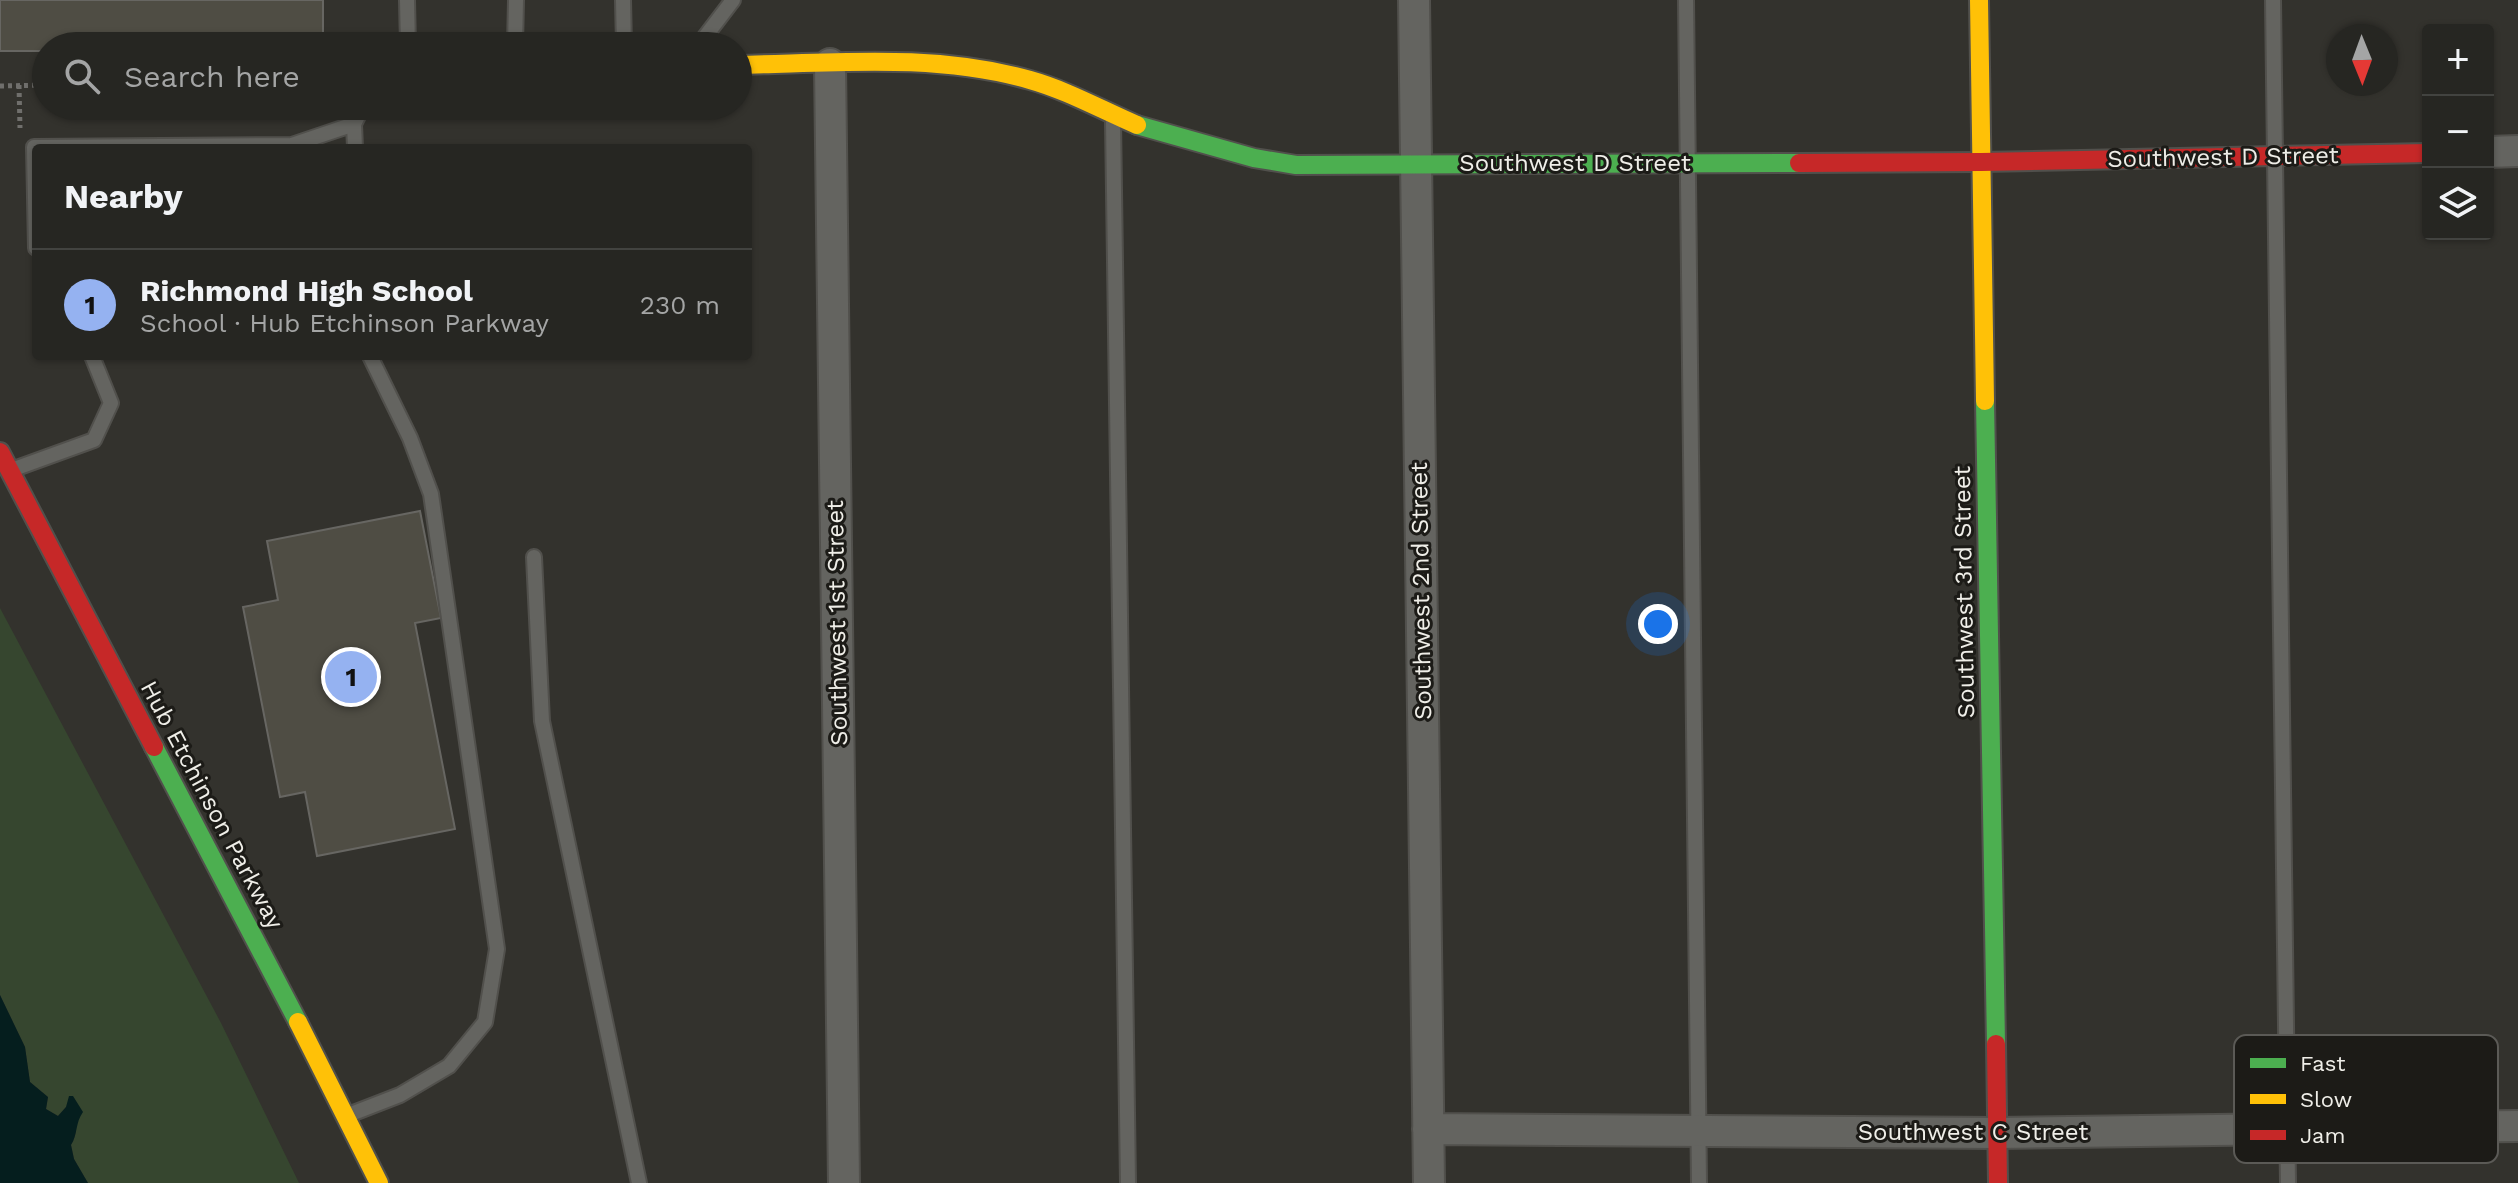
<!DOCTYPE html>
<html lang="en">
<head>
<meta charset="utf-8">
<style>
	:root { --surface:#262622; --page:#2e2e2a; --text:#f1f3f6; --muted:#a4a5a5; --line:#424340; --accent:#95b2f1 }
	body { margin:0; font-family:"Work Sans",sans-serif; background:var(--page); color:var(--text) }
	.controls { position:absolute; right:24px; top:24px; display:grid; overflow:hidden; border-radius:8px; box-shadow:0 2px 6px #0004 }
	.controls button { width:72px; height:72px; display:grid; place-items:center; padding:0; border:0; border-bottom:2px solid var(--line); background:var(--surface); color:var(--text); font:40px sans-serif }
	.compass { position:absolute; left:2326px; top:24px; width:72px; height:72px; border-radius:50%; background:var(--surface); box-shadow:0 2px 6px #0004; rotate:179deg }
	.you { position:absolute; left:1658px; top:624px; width:28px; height:28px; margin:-20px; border:6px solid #fff; border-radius:50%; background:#1a73e8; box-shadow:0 0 0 12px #1a73e833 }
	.badge { display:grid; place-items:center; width:52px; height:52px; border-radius:50%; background:var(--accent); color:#111; font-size:26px; font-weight:700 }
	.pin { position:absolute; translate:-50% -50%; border:4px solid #fff; box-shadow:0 2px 8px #0006 }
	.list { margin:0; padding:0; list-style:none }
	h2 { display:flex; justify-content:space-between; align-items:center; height:104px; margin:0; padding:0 32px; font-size:34px }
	h2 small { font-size:26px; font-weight:400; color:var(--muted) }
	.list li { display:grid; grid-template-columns:52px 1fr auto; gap:24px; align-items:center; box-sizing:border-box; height:112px; padding:0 32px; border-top:2px solid var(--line) }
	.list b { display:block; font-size:30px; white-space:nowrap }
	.list p { margin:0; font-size:26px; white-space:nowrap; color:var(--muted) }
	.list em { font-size:26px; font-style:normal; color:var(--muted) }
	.icon { flex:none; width:44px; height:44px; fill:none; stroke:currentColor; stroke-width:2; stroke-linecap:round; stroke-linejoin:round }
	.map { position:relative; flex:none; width:2518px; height:1183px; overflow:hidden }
	.search { position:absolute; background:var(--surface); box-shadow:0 2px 6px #0004; left:32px; top:32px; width:720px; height:88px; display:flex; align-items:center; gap:20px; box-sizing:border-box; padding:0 28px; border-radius:44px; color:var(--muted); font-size:30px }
	.panel { position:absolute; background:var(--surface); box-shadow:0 2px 6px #0004; left:32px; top:144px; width:720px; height:216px; border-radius:8px }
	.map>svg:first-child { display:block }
</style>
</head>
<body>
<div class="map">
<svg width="2518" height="1183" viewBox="0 0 2518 1183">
	<rect width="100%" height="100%" fill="#33322d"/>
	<path fill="#36462f" d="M0 608 221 1023 299 1183H88L74 1159 71 1145C80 1130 75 1120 66 1107L58 1116 46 1109 48 1097 30 1082 25 1047 0 995Z"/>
	<path fill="#051e1e" d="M0 995 25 1047 30 1082 48 1097 46 1109 58 1116 66 1107 69 1096H73L83 1112C75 1123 78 1134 71 1145L74 1159 88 1183H0Z"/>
	<path fill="#4f4d44" stroke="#676662" stroke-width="2" d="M0 0H323V46H46V51H0Z
		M420 511 441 618 415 623 455 829 317 856 305 792 280 797 243 607 278 600 267 541Z"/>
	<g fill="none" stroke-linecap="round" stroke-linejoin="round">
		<defs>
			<path id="lane" d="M407 0 408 46
				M623 0 624 46
				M1686 0 1699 1183
				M2273 0 2288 1183
				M515 46 516 0
				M698 46 733 0
				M1113 120 1128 1183
				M355 148 354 124 363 106
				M36 248 34 147 292 145 354 124
				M14 469 94 440 111 403 92 356
				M534 557 542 721 639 1183
				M351 1114 400 1095 449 1066 485 1022 497 949 431 494 410 438 370 356"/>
			<path id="street" d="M1414 0 1429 1183
				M830 64 844 1183
				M2488 152 2518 151
				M1428 1129 1997 1133 2518 1126"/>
			<path id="fast" d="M1137 125 1254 158 1296 165 1799 163
				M1985 401 1996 1044
				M154 747 298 1022"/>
			<path id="slow" d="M1979 0 1985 401
				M738 65C836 63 935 53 1030 80 1066 90 1102 110 1137 125
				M298 1022 379 1183"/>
			<path id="jam" d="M1799 163 1981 162 2428 153
				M0 452 154 747
				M1996 1044 1998 1183"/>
		</defs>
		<use href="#lane" stroke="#51504c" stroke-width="18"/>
		<use href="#street" stroke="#51504c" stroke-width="34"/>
		<use href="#fast" stroke="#51504c" stroke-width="22"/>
		<use href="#slow" stroke="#51504c" stroke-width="22"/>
		<use href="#jam" stroke="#51504c" stroke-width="22"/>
		<path stroke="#706f6c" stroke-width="5" stroke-dasharray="4 4" stroke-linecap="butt" d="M19 85 20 128
			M0 86 46 85"/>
		<use href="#lane" stroke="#646460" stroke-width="14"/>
		<use href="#street" stroke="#646460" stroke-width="30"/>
		<use href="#fast" stroke="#4caf50" stroke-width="18"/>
		<use href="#slow" stroke="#ffc107" stroke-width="18"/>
		<use href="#jam" stroke="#c62828" stroke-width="18"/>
	</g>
	<g text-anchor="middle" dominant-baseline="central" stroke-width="6" stroke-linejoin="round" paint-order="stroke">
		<g font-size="24" fill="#efeee8" stroke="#1c1b17">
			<text transform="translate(2223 157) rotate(-1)">Southwest D Street</text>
			<text x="1575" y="163">Southwest D Street</text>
			<text transform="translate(1421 591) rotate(-91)">Southwest 2nd Street</text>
			<text transform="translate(1964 592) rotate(-91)">Southwest 3rd Street</text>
			<text transform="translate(837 623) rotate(-91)">Southwest 1st Street</text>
			<text transform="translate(212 805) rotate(62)">Hub Etchinson Parkway</text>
			<text x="1973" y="1132">Southwest C Street</text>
		</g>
	</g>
	<rect x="2234" y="1035" width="264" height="128" rx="12" fill="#1c1b17" stroke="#5b5a56" stroke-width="2"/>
	<rect x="2250" y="1058" width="36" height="10" fill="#4caf50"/>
	<rect x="2250" y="1094" width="36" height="10" fill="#ffc107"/>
	<rect x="2250" y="1130" width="36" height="10" fill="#c62828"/>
	<g font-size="22" fill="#efeee8">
		<text x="2300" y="1071">Fast</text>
		<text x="2300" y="1107">Slow</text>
		<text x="2300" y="1143">Jam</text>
	</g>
</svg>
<div class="controls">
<button>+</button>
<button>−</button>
<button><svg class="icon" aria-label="layers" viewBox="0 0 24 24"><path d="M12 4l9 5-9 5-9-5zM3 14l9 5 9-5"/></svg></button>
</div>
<svg class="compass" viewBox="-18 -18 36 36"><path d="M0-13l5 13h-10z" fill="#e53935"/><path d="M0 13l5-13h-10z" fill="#a4a5a5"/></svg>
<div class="you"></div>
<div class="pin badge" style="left:351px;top:677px">1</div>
<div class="search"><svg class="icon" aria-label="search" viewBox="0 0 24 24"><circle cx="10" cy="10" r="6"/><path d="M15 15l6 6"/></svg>Search here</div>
<section class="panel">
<h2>Nearby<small></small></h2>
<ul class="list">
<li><span class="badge">1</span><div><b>Richmond High School</b><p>School · Hub Etchinson Parkway</p></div><em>230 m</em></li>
</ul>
</section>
</div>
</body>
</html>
